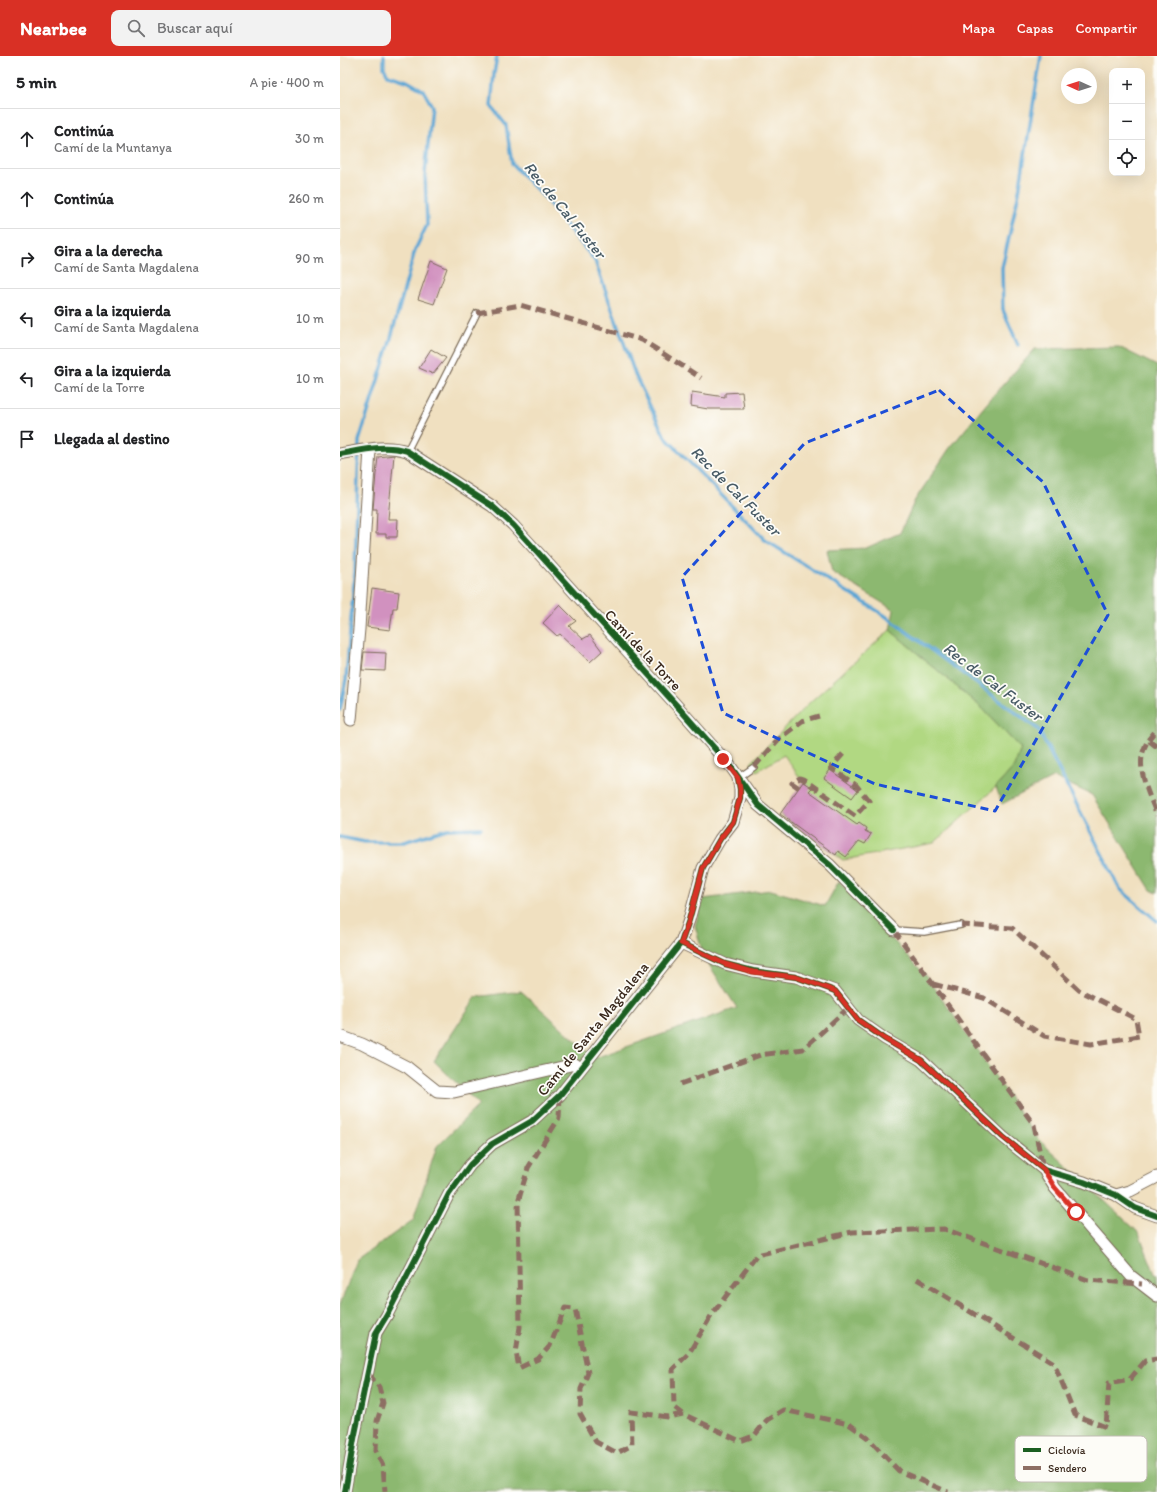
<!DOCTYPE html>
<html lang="es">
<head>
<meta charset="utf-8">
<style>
	:root { --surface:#fff; --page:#f2f2f2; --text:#202124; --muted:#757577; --line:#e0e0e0; --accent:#d93025 }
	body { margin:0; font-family:Itim,sans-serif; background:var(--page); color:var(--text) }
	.controls { position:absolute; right:12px; top:12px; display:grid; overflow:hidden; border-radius:8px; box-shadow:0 4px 16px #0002 }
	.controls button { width:36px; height:36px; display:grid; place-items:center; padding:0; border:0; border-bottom:1px solid var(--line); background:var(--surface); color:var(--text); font:20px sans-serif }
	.compass { position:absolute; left:721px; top:12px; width:36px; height:36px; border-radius:50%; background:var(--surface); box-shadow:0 4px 16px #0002; rotate:273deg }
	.stop { position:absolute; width:12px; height:12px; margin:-9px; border:3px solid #d93025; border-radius:50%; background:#fff }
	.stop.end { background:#d93025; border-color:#fff; box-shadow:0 1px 4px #0008 }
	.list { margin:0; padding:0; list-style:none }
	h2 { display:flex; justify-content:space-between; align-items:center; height:52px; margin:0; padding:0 16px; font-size:17px }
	h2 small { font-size:13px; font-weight:400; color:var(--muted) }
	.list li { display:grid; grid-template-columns:26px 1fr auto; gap:12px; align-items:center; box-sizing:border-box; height:60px; padding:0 16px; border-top:1px solid var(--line) }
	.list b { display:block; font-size:15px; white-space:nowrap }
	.list p { margin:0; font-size:13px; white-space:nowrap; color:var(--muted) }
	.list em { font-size:13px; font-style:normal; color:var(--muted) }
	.icon { flex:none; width:22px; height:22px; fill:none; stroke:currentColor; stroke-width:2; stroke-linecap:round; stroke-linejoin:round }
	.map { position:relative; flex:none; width:817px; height:1436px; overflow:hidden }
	header { display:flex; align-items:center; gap:24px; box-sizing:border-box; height:56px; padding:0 20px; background:var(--accent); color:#fff }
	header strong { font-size:19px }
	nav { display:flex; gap:22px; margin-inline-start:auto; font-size:14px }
	.search { width:280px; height:36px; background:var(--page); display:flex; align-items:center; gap:10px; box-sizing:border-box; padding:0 14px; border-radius:8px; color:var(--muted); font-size:15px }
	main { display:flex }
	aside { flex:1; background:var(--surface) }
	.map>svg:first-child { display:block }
</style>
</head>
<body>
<header>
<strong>Nearbee</strong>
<div class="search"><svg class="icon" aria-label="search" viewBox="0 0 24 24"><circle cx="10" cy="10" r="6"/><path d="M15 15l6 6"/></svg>Buscar aquí</div>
<nav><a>Mapa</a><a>Capas</a><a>Compartir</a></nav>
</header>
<main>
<aside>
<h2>5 min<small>A pie · 400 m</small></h2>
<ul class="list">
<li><svg class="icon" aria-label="ahead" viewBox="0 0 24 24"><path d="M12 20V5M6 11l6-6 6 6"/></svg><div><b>Continúa</b><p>Camí de la Muntanya</p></div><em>30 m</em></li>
<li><svg class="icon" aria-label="ahead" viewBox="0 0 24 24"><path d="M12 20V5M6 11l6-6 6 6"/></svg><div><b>Continúa</b></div><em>260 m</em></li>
<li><svg class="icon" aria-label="right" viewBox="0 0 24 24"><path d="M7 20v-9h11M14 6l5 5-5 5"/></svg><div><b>Gira a la derecha</b><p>Camí de Santa Magdalena</p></div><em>90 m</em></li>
<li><svg class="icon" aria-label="left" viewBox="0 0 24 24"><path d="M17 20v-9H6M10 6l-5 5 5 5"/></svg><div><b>Gira a la izquierda</b><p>Camí de Santa Magdalena</p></div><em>10 m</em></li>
<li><svg class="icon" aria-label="left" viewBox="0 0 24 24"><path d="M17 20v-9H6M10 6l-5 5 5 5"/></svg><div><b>Gira a la izquierda</b><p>Camí de la Torre</p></div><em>10 m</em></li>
<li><svg class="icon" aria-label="arrive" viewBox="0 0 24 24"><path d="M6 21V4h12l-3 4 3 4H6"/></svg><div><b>Llegada al destino</b></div></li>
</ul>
</aside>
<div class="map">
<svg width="817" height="1436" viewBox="0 0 817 1436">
	<rect width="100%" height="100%" fill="#fdfcf7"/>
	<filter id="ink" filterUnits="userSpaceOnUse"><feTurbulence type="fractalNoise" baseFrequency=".025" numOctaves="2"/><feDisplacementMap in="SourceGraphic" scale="8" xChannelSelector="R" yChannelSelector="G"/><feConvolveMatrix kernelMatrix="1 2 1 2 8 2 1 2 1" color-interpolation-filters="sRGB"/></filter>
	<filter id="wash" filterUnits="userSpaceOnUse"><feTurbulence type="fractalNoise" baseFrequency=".012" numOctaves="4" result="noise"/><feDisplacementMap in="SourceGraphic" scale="16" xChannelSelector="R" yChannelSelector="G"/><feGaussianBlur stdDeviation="0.9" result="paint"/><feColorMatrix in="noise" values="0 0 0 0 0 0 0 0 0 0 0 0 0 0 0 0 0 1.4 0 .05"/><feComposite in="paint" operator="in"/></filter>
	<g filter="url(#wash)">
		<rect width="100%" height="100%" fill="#f0e0c0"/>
		<path fill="#b1d882" stroke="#768150" d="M550 574 643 653 681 693 674 711 656 731 594 787 503 804 440 759 463 726 444 699 417 715 411 707 470 646Z"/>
		<path fill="#8cb870" stroke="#647147" d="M779 291 817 310V837L811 834 752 739 714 721 662 748 656 731 674 711 681 693 643 653 550 574 554 554 492 516 487 494 526 492 560 477 575 444 609 393 658 334 695 293Z
			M499 825 588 922 698 1083 799 1177 815 1218 817 1219V1436H0V1249L17 1204 73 1164 97 1090 139 1049 94 1005 136 941 181 935 255 1002 397 952 364 901 355 870 363 843 431 834 485 850Z"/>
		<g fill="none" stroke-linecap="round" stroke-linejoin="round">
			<path stroke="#5da6d4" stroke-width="3.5" d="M157 0 154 18 151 50 166 69 172 108 204 141 255 205 296 321 325 381 425 484 544 559 698 673 780 833 817 865
				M678 289 663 254 662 212 679 136 701 0
				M0 654 6 623 15 514 19 385 49 289 75 194 87 169 85 118 92 50 83 34 67 25 48 19 44 12V0
				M0 781 25 786H64L107 773 141 772"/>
		</g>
		<g id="blocks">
			<path fill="#d191bf" d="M91 205 107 212 94 248 78 243Z
				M91 293 106 302 93 318 79 312Z
				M352 336 385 341V337L402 336 404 353H368L351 350Z
				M54 399 48 463H58L57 481H46V478H36L37 453H33L36 418 38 401Z
				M32 532 59 536 57 552H53L50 574 27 571Z
				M220 549 236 565 229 570 243 583 250 579 262 595 250 606 220 578 217 580 203 567Z
				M24 596 46 597 45 615 22 614Z
				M490 714 518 734 512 742 484 722Z
				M463 726 472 732 469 735 517 769 519 767 526 772 525 775 531 778 525 788 519 785 506 801 498 795 496 799 440 758Z"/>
		</g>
	</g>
	<g filter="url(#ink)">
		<use href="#blocks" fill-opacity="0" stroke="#7a6a57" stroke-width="1"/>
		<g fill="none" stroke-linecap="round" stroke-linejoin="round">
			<defs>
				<path id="lane" d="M67 395 137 257
					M398 722 414 711
					M554 874 584 876 621 869"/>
				<path id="street" d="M0 398C23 394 45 388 67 395L152 450 173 469 338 651 391 711 418 749 490 809 554 874
					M11 664 19 573 30 393
					M341 887 385 908 413 915 456 921 495 935 518 964 545 983 581 1004 663 1081 704 1114 744 1126 776 1139 795 1152 817 1160
					M0 980 22 988 67 1011 97 1035 114 1036 235 1008 240 1012
					M704 1114 715 1132 791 1220 817 1240
					M776 1139 790 1135 817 1121
					M5 1436 14 1383 36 1277 47 1259 109 1138 130 1109 152 1088 192 1065 220 1039 341 887 349 864 363 812 380 783 393 766 400 742V733L398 722"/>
			</defs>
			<use href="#lane" stroke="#7a6a57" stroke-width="8"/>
			<use href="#street" stroke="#7a6a57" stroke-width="13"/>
			<use href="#lane" stroke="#fff" stroke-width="5.5"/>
			<use href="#street" stroke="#fff" stroke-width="11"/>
			<path stroke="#8d6e63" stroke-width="5" stroke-dasharray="10 5" stroke-linecap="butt" d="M137 257 180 249 302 284 361 322
				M808 684 817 673
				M817 691 808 684C806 688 804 692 803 696 797 715 810 741 817 759
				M414 711 439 683 462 665 479 660
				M459 732 452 727 460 722 463 723 515 760 529 745 516 729 491 712 503 698
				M554 874 694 1069 703 1112
				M593 928 644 942 704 980 751 988 799 980 796 963 739 934 672 872 621 869
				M340 1028 420 999 463 993 508 952
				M220 1039 219 1062 188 1112 178 1146 180 1271 176 1296 179 1312 198 1303 210 1290 225 1252 235 1253 248 1317 241 1333 240 1358 256 1386 277 1397 292 1389 291 1356 328 1361 343 1358 400 1385 414 1380 427 1364 443 1354 509 1368 528 1382 559 1415 608 1436
				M577 1223 714 1307 735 1359 766 1371 769 1327 790 1323 805 1305 817 1303
				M28 1317 39 1331 43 1347 37 1365 36 1396 43 1410 45 1436
				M343 1358 334 1351 333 1313 349 1297 371 1260 417 1199 512 1176 604 1173 748 1224 802 1228"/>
			<defs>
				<path id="cycleway" d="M0 398C23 394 45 388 67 395L152 450 173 469 338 651 391 711 418 749 490 809 554 874
					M341 887 385 908 413 915 456 921 495 935 518 964 545 983 581 1004 663 1081 704 1114 744 1126 776 1139 795 1152 817 1160
					M5 1436 14 1383 36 1277 47 1259 109 1138 130 1109 152 1088 192 1065 220 1039 341 887 349 864 363 812 380 783 393 766 400 742V733L398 722"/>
			</defs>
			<use href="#cycleway" stroke="#fdfcf7" stroke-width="8"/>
			<use href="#cycleway" stroke="#1b5e20" stroke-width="6"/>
		</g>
	</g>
	<g fill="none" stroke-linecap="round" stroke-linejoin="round" filter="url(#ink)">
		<path stroke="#d93025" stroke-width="5" d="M383 703 398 722 400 733V742L393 766 380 783 363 812 349 864 341 887 385 908 413 916 456 921 495 935 518 964 545 983 581 1004 663 1081 704 1114 715 1132 736 1156"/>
	</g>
	<path fill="none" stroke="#1d4ed8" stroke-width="3" stroke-dasharray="8 5" stroke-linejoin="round" d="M599 334 703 426 768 559 655 755 535 728 383 657 342 521 465 387Z"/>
	<g text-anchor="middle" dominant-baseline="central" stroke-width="3.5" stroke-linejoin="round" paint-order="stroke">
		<g font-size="15" fill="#3b2a1e" stroke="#fdfcf7">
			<text transform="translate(303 594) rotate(47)">Camí de la Torre</text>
			<text transform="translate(253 973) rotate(-51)">Camí de Santa Magdalena</text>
		</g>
		<g font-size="16" font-style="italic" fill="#495c67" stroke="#fdfcf7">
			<text transform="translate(225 154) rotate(51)">Rec de Cal Fuster</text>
			<text transform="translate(396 435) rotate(45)">Rec de Cal Fuster</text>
			<text transform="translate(653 626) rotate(37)">Rec de Cal Fuster</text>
		</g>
	</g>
	<rect x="675" y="1380" width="132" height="46" rx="6" fill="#fdfcf7" stroke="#c3bdb6" stroke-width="1"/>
	<rect x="683" y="1392" width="18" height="4" fill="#1b5e20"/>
	<rect x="683" y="1410" width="18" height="4" fill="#8d6e63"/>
	<g font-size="11" fill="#3b2a1e">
		<text x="708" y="1398">Ciclovía</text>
		<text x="708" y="1416">Sendero</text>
	</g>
</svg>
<div class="controls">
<button>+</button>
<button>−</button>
<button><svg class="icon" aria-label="locate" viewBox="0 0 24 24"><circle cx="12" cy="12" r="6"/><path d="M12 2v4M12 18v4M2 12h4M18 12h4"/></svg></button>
</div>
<svg class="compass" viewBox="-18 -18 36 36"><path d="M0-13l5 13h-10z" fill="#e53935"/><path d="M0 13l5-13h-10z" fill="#757577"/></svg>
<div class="stop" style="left:736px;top:1156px"></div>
<div class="stop end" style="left:383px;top:703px"></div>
</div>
</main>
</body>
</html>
